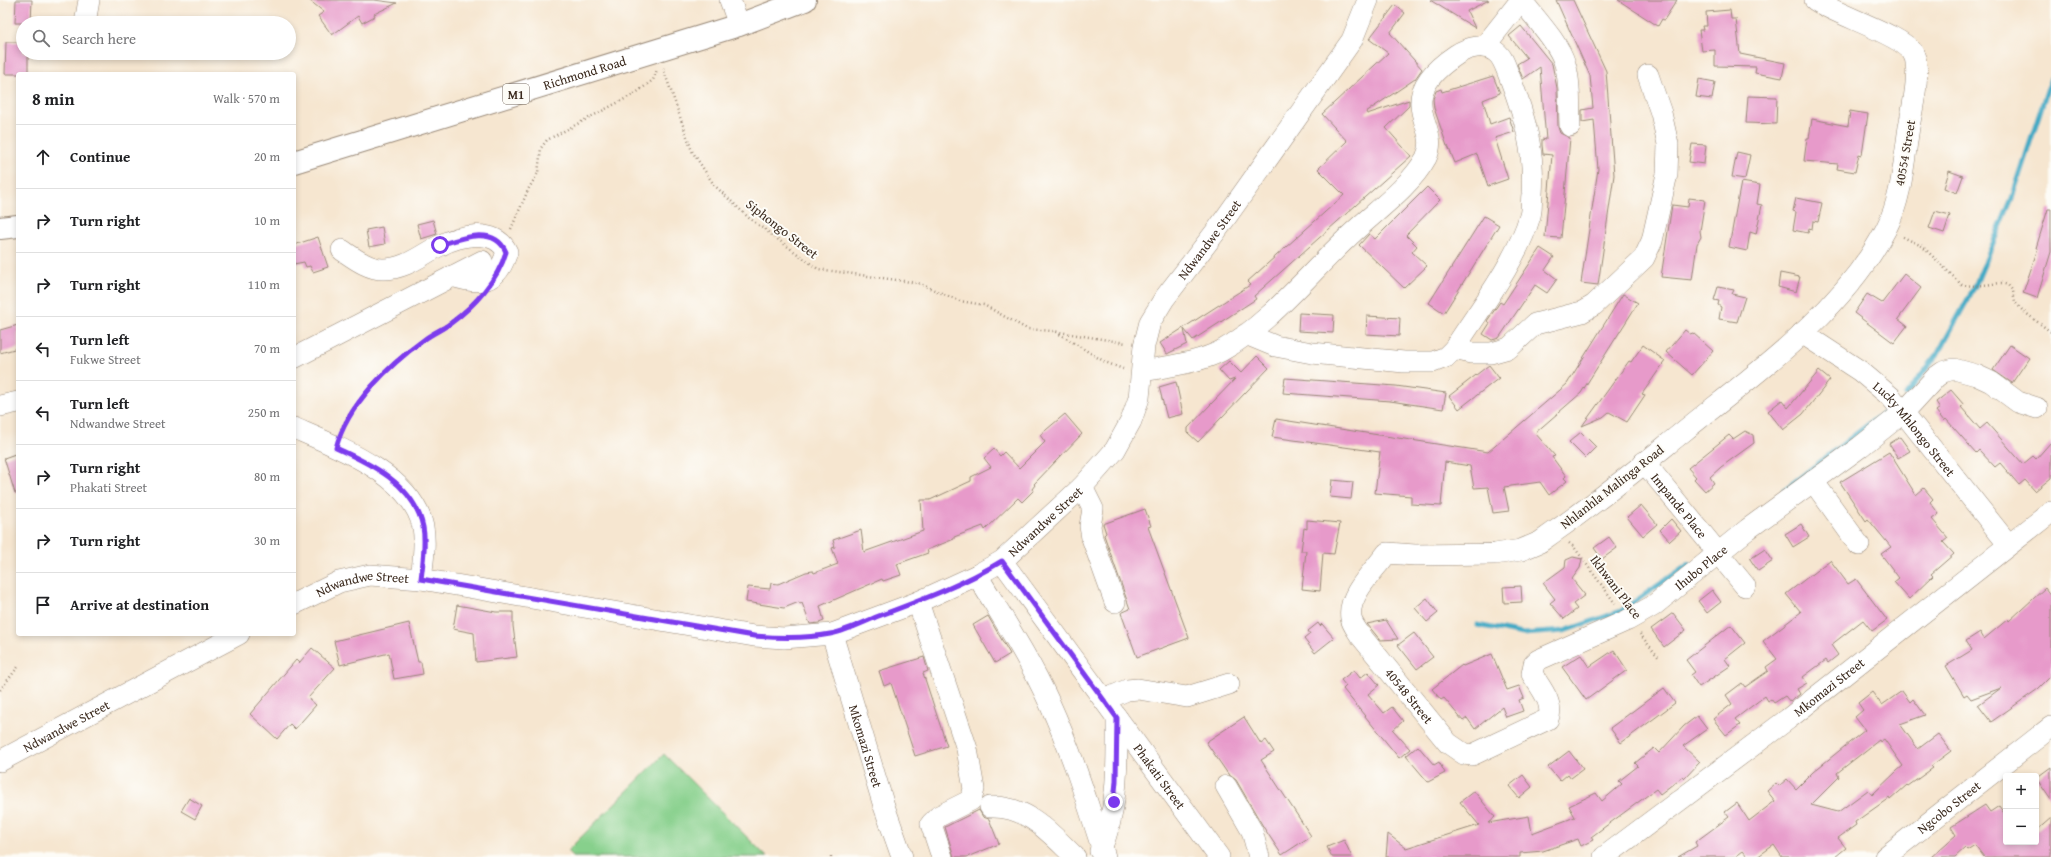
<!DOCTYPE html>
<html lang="en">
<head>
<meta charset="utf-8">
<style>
	:root { --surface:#fff; --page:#f6f6f6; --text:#202124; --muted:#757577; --line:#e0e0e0 }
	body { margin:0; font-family:"Gentium Book Plus",serif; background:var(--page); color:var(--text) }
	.controls { position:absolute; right:12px; bottom:12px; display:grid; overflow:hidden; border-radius:4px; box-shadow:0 2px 6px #0003 }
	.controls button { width:36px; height:36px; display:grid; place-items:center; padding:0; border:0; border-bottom:1px solid var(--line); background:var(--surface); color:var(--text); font:20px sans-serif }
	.stop { position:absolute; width:12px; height:12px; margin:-9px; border:3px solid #7c3aed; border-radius:50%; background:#fff }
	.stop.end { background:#7c3aed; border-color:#fff; box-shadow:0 1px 4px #0008 }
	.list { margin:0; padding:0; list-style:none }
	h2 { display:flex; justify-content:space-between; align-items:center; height:52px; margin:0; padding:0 16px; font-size:17px }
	h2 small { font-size:13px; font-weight:400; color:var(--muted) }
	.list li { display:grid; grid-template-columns:26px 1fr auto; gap:12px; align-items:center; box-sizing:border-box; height:64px; padding:0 16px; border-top:1px solid var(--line) }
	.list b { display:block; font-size:15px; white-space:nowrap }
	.list p { margin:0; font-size:13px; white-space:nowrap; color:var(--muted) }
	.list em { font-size:13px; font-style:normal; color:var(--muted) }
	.icon { flex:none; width:22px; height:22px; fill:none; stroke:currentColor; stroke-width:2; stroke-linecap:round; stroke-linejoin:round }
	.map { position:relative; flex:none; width:2051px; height:857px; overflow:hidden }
	.search { position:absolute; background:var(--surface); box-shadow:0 2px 6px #0003; left:16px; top:16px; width:280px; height:44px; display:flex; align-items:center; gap:10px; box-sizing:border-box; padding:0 14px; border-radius:22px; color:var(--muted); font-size:15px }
	.panel { position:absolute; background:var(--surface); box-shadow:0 2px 6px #0003; left:16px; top:72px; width:280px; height:564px; border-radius:4px }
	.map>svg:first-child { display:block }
</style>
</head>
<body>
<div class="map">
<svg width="2051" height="857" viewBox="0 0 2051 857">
	<rect width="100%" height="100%" fill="#fdfcf7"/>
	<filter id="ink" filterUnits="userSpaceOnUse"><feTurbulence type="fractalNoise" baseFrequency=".025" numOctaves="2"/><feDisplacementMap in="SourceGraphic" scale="8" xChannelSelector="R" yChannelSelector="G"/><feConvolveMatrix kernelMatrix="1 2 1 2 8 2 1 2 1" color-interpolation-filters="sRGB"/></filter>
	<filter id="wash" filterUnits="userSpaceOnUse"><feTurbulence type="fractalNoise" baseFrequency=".012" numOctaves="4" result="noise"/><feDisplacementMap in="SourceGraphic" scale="16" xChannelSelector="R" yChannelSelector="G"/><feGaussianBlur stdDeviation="0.9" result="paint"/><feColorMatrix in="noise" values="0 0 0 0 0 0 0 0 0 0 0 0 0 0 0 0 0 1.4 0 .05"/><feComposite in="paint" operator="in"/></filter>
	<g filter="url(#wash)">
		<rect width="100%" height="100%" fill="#f6e6d0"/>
		<path fill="#87d08c" stroke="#617d55" d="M664 754 767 857H573L567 851Z"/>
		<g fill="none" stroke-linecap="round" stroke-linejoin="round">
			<path stroke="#45aac5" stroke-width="5" d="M1906 395 1937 355 1975 286 2012 198 2051 78
				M1784 490 1883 413
				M1477 625 1523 634 1564 631 1621 611 1689 564"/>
		</g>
		<g id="blocks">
			<path fill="#e79aca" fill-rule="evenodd" d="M16 0H32L31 23H15Z
				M309 0H374L397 3 374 14 375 16 362 23 358 16 332 35 318 16 324 12Z
				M1430 0H1489L1467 11 1475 28Z
				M1556 0H1573L1606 71 1614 175 1598 285 1581 283 1598 169 1594 120 1582 122V110L1593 108 1590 76Z
				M1618 0H1677L1664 20 1662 19 1658 26Z
				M1395 5 1405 13 1390 33 1422 69 1415 79 1366 112 1367 114 1409 100V106L1386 128 1411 156 1254 296 1256 299 1193 340 1184 329 1187 344 1167 354 1160 343 1250 285 1247 282 1344 195 1318 169 1347 141 1322 114 1388 53 1369 39Z
				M1730 10 1731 19H1736L1740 54 1785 63 1782 78 1755 73 1756 67 1715 66V50L1702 51 1699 30H1703L1702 26H1707L1706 12Z
				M1521 26 1552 64 1557 88 1558 127 1560 133 1570 138 1561 238 1545 237 1552 155 1543 154 1542 145V139L1546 140 1540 67 1523 79 1517 64 1527 58 1509 36Z
				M6 42H23V53H28V74H5Z
				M1493 76 1500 93 1483 100 1490 124 1509 117 1514 132 1495 138 1508 179 1488 186 1477 154 1455 163 1448 146H1447L1434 108 1433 99 1436 91 1441 89 1442 92Z
				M1699 79 1715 82 1712 99 1696 97Z
				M1748 96 1777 97 1776 124 1746 123Z
				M1850 111 1868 114 1862 155 1859 154 1855 172 1837 169 1838 164 1804 161 1807 138H1809L1812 119 1848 126Z
				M1692 144 1706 145 1704 164 1689 162Z
				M1737 152 1750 155 1745 179 1732 177Z
				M1949 171 1963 176 1957 193 1944 188Z
				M1741 182 1760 185 1757 204 1762 205 1756 234 1750 232 1747 251 1729 247Z
				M1427 187 1440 200 1406 235 1417 246 1412 252 1427 266 1404 288 1359 245 1369 234 1375 239Z
				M1689 198 1705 200 1700 231 1701 237 1697 244 1692 280 1661 277 1672 205 1688 207Z
				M1796 198 1822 203 1818 222 1813 221 1812 229 1809 228 1808 233 1793 230 1796 212 1793 211Z
				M2048 209H2051V252L2037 298 2023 293 2038 248H2036Z
				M1935 211 1950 215 1944 233 1929 228Z
				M1484 216 1499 225 1444 313 1429 303Z
				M433 220 437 234 421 239 417 224Z
				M382 227 385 244 369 247 366 230Z
				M318 237 328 267 313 272 310 266 306 267 304 262 294 264V245Z
				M1540 248 1554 257 1545 270 1557 279 1547 293 1535 285 1499 338 1492 340 1483 334 1490 323 1487 321 1500 302 1503 304Z
				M1780 273 1800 277 1796 292 1778 287Z
				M1904 274 1921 288 1898 319 1907 326 1894 343 1854 313 1867 294 1882 303Z
				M1718 287 1734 290 1732 294 1745 297 1737 322 1719 319 1721 307 1718 305 1719 301 1714 300Z
				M1623 294 1638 303 1581 393 1535 433 1555 456 1552 457 1566 476 1564 478 1567 481 1549 495 1540 482 1504 487 1509 511 1493 513 1488 487 1474 488 1470 466 1445 462 1441 506 1411 504V496L1375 493 1380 452 1272 437 1276 419 1488 452 1567 384Z
				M1299 313 1334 315 1333 333 1298 331Z
				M1367 316 1400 318 1399 336 1366 334Z
				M18 325V348L0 353V330Z
				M1685 330 1690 334 1693 333 1713 351 1692 375 1666 352Z
				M1643 345 1665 361 1642 394 1645 395 1627 422 1609 412 1603 417 1582 426 1629 361 1631 362Z
				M2010 345 2029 358 2012 383 1993 370Z
				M1257 356 1269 368 1198 442 1188 433V428L1235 379 1229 381 1219 370 1229 361 1241 373Z
				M1489 365 1499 378 1459 409 1449 396Z
				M1819 371 1830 380 1803 414 1783 430 1768 411 1782 400 1788 408Z
				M1285 378 1396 386 1446 393 1443 409 1390 401 1283 393Z
				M1176 382 1183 414 1167 418 1159 387Z
				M1951 390 1964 405 1961 407 1980 429 1987 423 2023 464 2033 456 2036 459 2051 442V478L2035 491 2025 480 2019 485 2000 463 1995 467 1979 450 1976 453 1946 419 1944 421 1936 411 1940 408 1936 402Z
				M1065 414 1082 434 1034 484 1035 485 1032 489 1033 491 1022 502 1018 498 985 530 983 526 954 537V539L927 550 928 553 897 564 901 575 883 581 882 579 820 606 824 621 819 623 810 624 802 603 800 604 799 602 784 608 746 602 748 587 770 589 771 583 778 584 806 572 813 571 814 573 838 564 832 548 835 547 833 540 861 530 864 552 923 531 921 500H930L971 481V477L991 467 984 458 994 449 1000 456 1004 452 1019 468 1045 442 1040 435Z
				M1745 431 1753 435 1754 443 1721 467 1710 477 1714 483 1705 491 1694 479 1696 477 1688 468 1729 435 1733 439Z
				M1581 432 1596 447 1585 458 1569 442Z
				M1900 437 1910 451 1898 458 1889 444Z
				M1889 452 1916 495 1924 488 1933 499 1930 502 1939 514 1932 519 1948 538 1943 542 1954 554 1931 574 1933 576 1909 599 1894 582 1899 578 1881 554 1891 547 1868 519 1866 521 1840 482Z
				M18 453V493H15L4 458Z
				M1332 480 1353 482 1351 499 1330 497Z
				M1641 505 1657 524 1643 536 1627 517Z
				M1145 509 1151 526 1148 527 1189 638 1137 657 1121 613 1130 609 1104 535 1106 533 1103 524Z
				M1671 519 1681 531 1670 541 1660 530Z
				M1307 520 1340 523 1334 554 1323 553 1320 591 1302 589 1306 551H1301L1304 528 1307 529Z
				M1801 524 1809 537 1793 547 1785 534Z
				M1609 537 1617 548 1602 559 1594 548Z
				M1765 549 1773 561 1758 571 1750 559Z
				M1573 557 1582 559 1580 568 1572 579 1585 595 1573 604 1577 609 1564 619 1550 603 1555 599 1543 583 1565 567 1566 560Z
				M1830 560 1848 584 1856 579 1887 620 1872 631 1863 620 1831 645 1838 655 1828 663 1826 660 1803 677 1807 683 1797 689 1800 694 1790 702 1785 696 1774 703 1771 699 1768 701 1765 696 1735 719 1740 725 1726 735 1713 719 1732 704 1726 695 1742 683 1745 687 1768 671 1766 667 1777 659 1763 641 1801 612 1786 594Z
				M1521 586 1522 602 1504 603 1503 587Z
				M2045 588 2051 596V676L2038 689 1991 722 1978 705 2001 688 1971 699 1967 694 1964 696 1946 666 1972 650 1966 641 1980 632 1984 639 2008 619 2009 621Z
				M1712 590 1721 602 1707 613 1698 601Z
				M1427 598 1438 613 1427 622 1415 608Z
				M457 605 496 612H513V626L517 657 476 662 474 633 453 629Z
				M1673 613 1686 630 1664 647 1651 629Z
				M988 616 1010 654 995 663 973 625Z
				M1386 620 1398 639 1380 640 1367 624Z
				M409 623 418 662H421L423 674 394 679 389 653 340 665 334 641Z
				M1318 623 1320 626 1322 624 1334 638 1315 653 1304 639 1310 634 1308 631Z
				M1731 625 1745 643 1725 659 1730 666 1699 687 1691 675 1695 672 1686 660Z
				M1414 633 1433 657 1417 669 1398 645Z
				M312 648 335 668 308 698 316 705 295 729 290 724 277 739 250 714 296 660 299 663Z
				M1614 650 1627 670 1586 700 1562 667 1581 655 1589 667Z
				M1492 654 1507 690 1519 686 1524 698 1519 700 1523 711 1506 717 1502 707 1475 729 1467 718 1463 721 1444 698 1441 700 1432 689 1462 665 1463 666Z
				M924 657 928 671 923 673 947 746 915 756 891 683 884 686 879 671Z
				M1354 670 1360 678 1368 672 1379 685 1368 694 1384 713 1392 707 1403 721 1393 730 1410 749 1399 758 1343 689 1346 686 1341 680Z
				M1664 688 1675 703 1621 743 1610 728Z
				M1902 691 1910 702 1913 699 1925 715 1900 724 1918 749 1938 734 1951 751 1931 766 1933 768 1908 786 1907 785 1890 800 1889 798 1855 822 1856 825 1838 838 1846 848 1835 857H1782L1774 845 1757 857H1748L1743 851 1735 857H1678L1697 846 1695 842 1729 817 1725 812 1737 803 1749 821 1775 801 1767 791 1776 783 1779 786 1787 779 1796 789 1813 772 1865 730 1855 717 1863 710 1858 703 1872 692 1882 705ZM1884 739 1903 766 1897 771 1872 795 1868 790 1838 812 1811 805 1839 777 1837 773 1879 740 1880 742Z
				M1697 716 1707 729 1683 746 1700 762 1684 779 1682 777 1660 794 1656 789 1591 837 1593 840 1581 846 1578 839 1543 851 1520 853V857H1386L1388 834 1406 848 1479 825 1460 802 1474 791 1495 817 1488 823 1529 816 1532 833 1575 817 1569 806 1596 793 1602 801 1622 784 1619 781 1638 766 1635 763 1654 748 1659 753 1684 726Z
				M1244 717 1261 744 1266 740 1274 752 1261 760 1311 836 1282 855 1264 828 1236 780 1228 774 1206 742Z
				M1418 746 1434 765 1439 762 1445 773 1428 782 1406 756Z
				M1569 751 1583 769 1571 778 1568 774 1560 781 1548 767Z
				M2051 767V800L2036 778Z
				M1523 775 1532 787 1519 798 1509 786Z
				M189 798 202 806 195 819 181 811Z
				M1985 805 1990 812 1999 806 2006 816V842H2036V831L2051 818V857H1984L1975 845 1967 850 1965 848 1955 857H1931L1956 835 1951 827Z
				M979 810 983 817 989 819 999 844 967 857H954L945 827Z
				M1344 840 1352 857H1332L1327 847Z"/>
		</g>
	</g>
	<g filter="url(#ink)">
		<use href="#blocks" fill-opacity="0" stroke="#988877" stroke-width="1"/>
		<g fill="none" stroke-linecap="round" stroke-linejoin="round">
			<defs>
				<g id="minor">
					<path d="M730 0 739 25"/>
					<path d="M1521 0C1535 18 1559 43 1565 64 1571 84 1569 106 1570 126"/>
					<path id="s1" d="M1815 0C1836 15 1903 35 1913 53 1922 68 1912 110 1909 127 1904 160 1902 198 1886 229 1843 312 1756 373 1684 431 1642 465 1599 501 1554 532L1540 542 1521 550 1495 554 1415 555 1387 553C1374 571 1347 595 1351 618 1352 624 1357 630 1360 635L1448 743 1464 754 1472 755 1548 719C1555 704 1540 687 1532 674L1534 664 1538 660 1628 620 1653 606 1748 529 1860 447 1904 412 1936 377 1943 372 1954 369 1976 375 1991 382 2018 402 2037 408"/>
					<path d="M85 23 89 0"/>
					<path d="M1484 47 1521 0"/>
					<path d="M342 250C354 258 368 269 383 269 406 269 421 255 439 246 459 235 496 227 507 252 497 284 480 285 452 276"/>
					<path id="s2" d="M1802 333 1860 371 1891 397 2008 544"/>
					<path d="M1454 349 1471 353H1491L1509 348 1535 324 1582 312 1594 305 1644 258 1652 241 1667 174 1668 144 1661 113 1648 75"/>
					<path d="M294 358 482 261"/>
					<path d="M1143 371C1168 366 1198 363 1221 351 1267 326 1307 276 1345 240 1370 215 1409 189 1426 158 1436 138 1422 124 1421 105 1419 83 1441 65 1456 55 1468 47 1484 43 1496 52 1504 58 1506 69 1510 78 1525 117 1535 153 1532 194 1531 201 1532 209 1530 216 1517 261 1479 310 1454 349L1446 357 1433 362H1404L1312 353 1275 346 1246 334"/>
					<path d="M0 406 18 402"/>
					<path d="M294 428C338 447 412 475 423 527 426 543 423 562 421 579"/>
					<path id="s3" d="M1644 462 1745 586"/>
					<path d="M1813 481 1859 545"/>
					<path d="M1082 487 1093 509 1090 526 1092 538 1115 602"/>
					<path id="s4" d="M1002 561 1219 857"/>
					<path d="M977 575C1002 617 1029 658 1049 702 1072 752 1088 805 1105 857"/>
					<path d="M918 602 967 749 974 789 971 800 939 816 931 824 942 857"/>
					<path id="s5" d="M294 604 339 582 370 575 421 579 754 636 784 638 832 634 918 602 977 575 1002 561 1082 487 1115 450 1131 421 1139 398 1144 346 1150 322 1164 299 1217 230 1352 40 1368 0"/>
					<path id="s6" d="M832 634 884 806 902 857"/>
					<path d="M1104 700 1127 690 1138 689 1187 697 1229 684"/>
					<path id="s7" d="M0 761 239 634"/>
					<path d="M1226 786 1252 831 1259 857"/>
					<path d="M990 807C1027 805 1050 833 1075 857"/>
					<path d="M1100 851C1119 809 1117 763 1117 718"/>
					<path id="s8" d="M1604 857 1788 719 2051 512"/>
					<path id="s9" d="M1885 857 2051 727"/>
				</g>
				<g id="highway">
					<path id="s10" d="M294 162 739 25 805 0"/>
					<path d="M0 228 18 226"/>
				</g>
			</defs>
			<use href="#minor" stroke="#988877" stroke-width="22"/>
			<use href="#highway" stroke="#988877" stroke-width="24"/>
			<path stroke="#988877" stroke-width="2.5" stroke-dasharray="1 3" stroke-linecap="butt" d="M663 68 692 151 714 185 749 218 818 269 918 283 960 301 984 305 1027 329 1053 331 1126 343
				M511 229 529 188 538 173 541 148 547 140 636 93 653 80 657 70
				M1903 237 1922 246 1962 285 1975 286 2001 283 2008 285 2013 291 2015 302 2023 311 2051 332
				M1056 332 1105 362 1123 369
				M341 429C357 398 397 357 427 338 447 324 460 318 477 299
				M1569 543 1574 547 1617 606
				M1640 634 1659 658
				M0 690 18 667
				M831 856V857"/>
			<use href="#minor" stroke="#fff" stroke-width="21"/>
			<use href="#highway" stroke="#fff" stroke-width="22"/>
		</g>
	</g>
	<g fill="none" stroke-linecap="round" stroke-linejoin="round" filter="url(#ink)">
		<path stroke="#7c3aed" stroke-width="5" d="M440 245C461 238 495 225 506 252 498 280 474 306 451 323 443 329 433 333 425 339 389 365 347 405 336 448 371 464 414 484 423 527 426 543 423 562 421 579L754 636C780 638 805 639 830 634 846 631 862 623 876 617 919 601 963 585 1002 561L1117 718 1116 781 1114 802"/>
	</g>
	<g text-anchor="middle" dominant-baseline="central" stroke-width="4" stroke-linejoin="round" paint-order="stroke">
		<rect fill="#fdfcf7" stroke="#75695f" stroke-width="1" x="503" y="84" width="26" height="20" rx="3"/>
		<g font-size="12" font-weight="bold" fill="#3b2a1e">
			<text x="516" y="94">M1</text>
		</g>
		<g font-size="13" fill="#3b2a1e" stroke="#fdfcf7">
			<text stroke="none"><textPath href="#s10" startOffset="304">Richmond Road</textPath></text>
			<text transform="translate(1905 153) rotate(-80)">40554 Street</text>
			<text transform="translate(782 229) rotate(38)">Siphongo Street</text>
			<text stroke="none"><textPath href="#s5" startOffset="1129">Ndwandwe Street</textPath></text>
			<text stroke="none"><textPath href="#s2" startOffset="149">Lucky Mhlongo Street</textPath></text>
			<text transform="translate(1612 487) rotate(-38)">Nhlanhla Malinga Road</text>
			<text stroke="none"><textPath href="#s3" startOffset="56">Impande Place</textPath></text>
			<text stroke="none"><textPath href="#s5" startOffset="793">Ndwandwe Street</textPath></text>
			<text stroke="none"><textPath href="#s1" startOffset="1518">Ihubo Place</textPath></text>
			<text stroke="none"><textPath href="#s5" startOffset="73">Ndwandwe Street</textPath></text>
			<text transform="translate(1616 587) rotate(53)">Ikhwani Place</text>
			<text stroke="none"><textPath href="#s8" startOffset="282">Mkomazi Street</textPath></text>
			<text stroke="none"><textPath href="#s1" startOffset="1091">40548 Street</textPath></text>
			<text stroke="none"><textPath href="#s7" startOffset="75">Ndwandwe Street</textPath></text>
			<text stroke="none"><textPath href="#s6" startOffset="117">Mkomazi Street</textPath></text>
			<text stroke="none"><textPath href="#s4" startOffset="267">Phakati Street</textPath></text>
			<text stroke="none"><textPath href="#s9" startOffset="81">Ngcobo Street</textPath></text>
		</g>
	</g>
</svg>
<div class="controls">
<button>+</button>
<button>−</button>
</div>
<div class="stop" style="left:440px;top:245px"></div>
<div class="stop end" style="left:1114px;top:802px"></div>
<div class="search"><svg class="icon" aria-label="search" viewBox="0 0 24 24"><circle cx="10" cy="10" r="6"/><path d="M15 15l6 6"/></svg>Search here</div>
<section class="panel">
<h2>8 min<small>Walk · 570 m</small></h2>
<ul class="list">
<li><svg class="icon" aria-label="ahead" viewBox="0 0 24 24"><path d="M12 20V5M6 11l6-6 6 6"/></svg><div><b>Continue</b></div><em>20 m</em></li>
<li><svg class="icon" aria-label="right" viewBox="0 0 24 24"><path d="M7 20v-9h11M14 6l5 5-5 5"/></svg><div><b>Turn right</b></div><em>10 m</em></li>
<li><svg class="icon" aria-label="right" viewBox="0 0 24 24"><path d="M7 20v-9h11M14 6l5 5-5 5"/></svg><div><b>Turn right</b></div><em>110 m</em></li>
<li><svg class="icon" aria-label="left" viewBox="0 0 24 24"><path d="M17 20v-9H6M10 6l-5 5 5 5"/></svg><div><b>Turn left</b><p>Fukwe Street</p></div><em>70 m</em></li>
<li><svg class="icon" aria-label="left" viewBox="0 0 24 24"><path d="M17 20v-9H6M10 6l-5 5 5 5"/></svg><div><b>Turn left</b><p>Ndwandwe Street</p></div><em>250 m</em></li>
<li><svg class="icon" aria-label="right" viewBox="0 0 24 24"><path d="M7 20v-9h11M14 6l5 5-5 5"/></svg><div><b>Turn right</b><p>Phakati Street</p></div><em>80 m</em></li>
<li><svg class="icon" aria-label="right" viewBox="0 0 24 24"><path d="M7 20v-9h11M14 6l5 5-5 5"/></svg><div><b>Turn right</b></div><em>30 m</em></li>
<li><svg class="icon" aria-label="arrive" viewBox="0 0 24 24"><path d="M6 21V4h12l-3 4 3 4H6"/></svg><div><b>Arrive at destination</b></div></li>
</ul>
</section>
</div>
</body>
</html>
